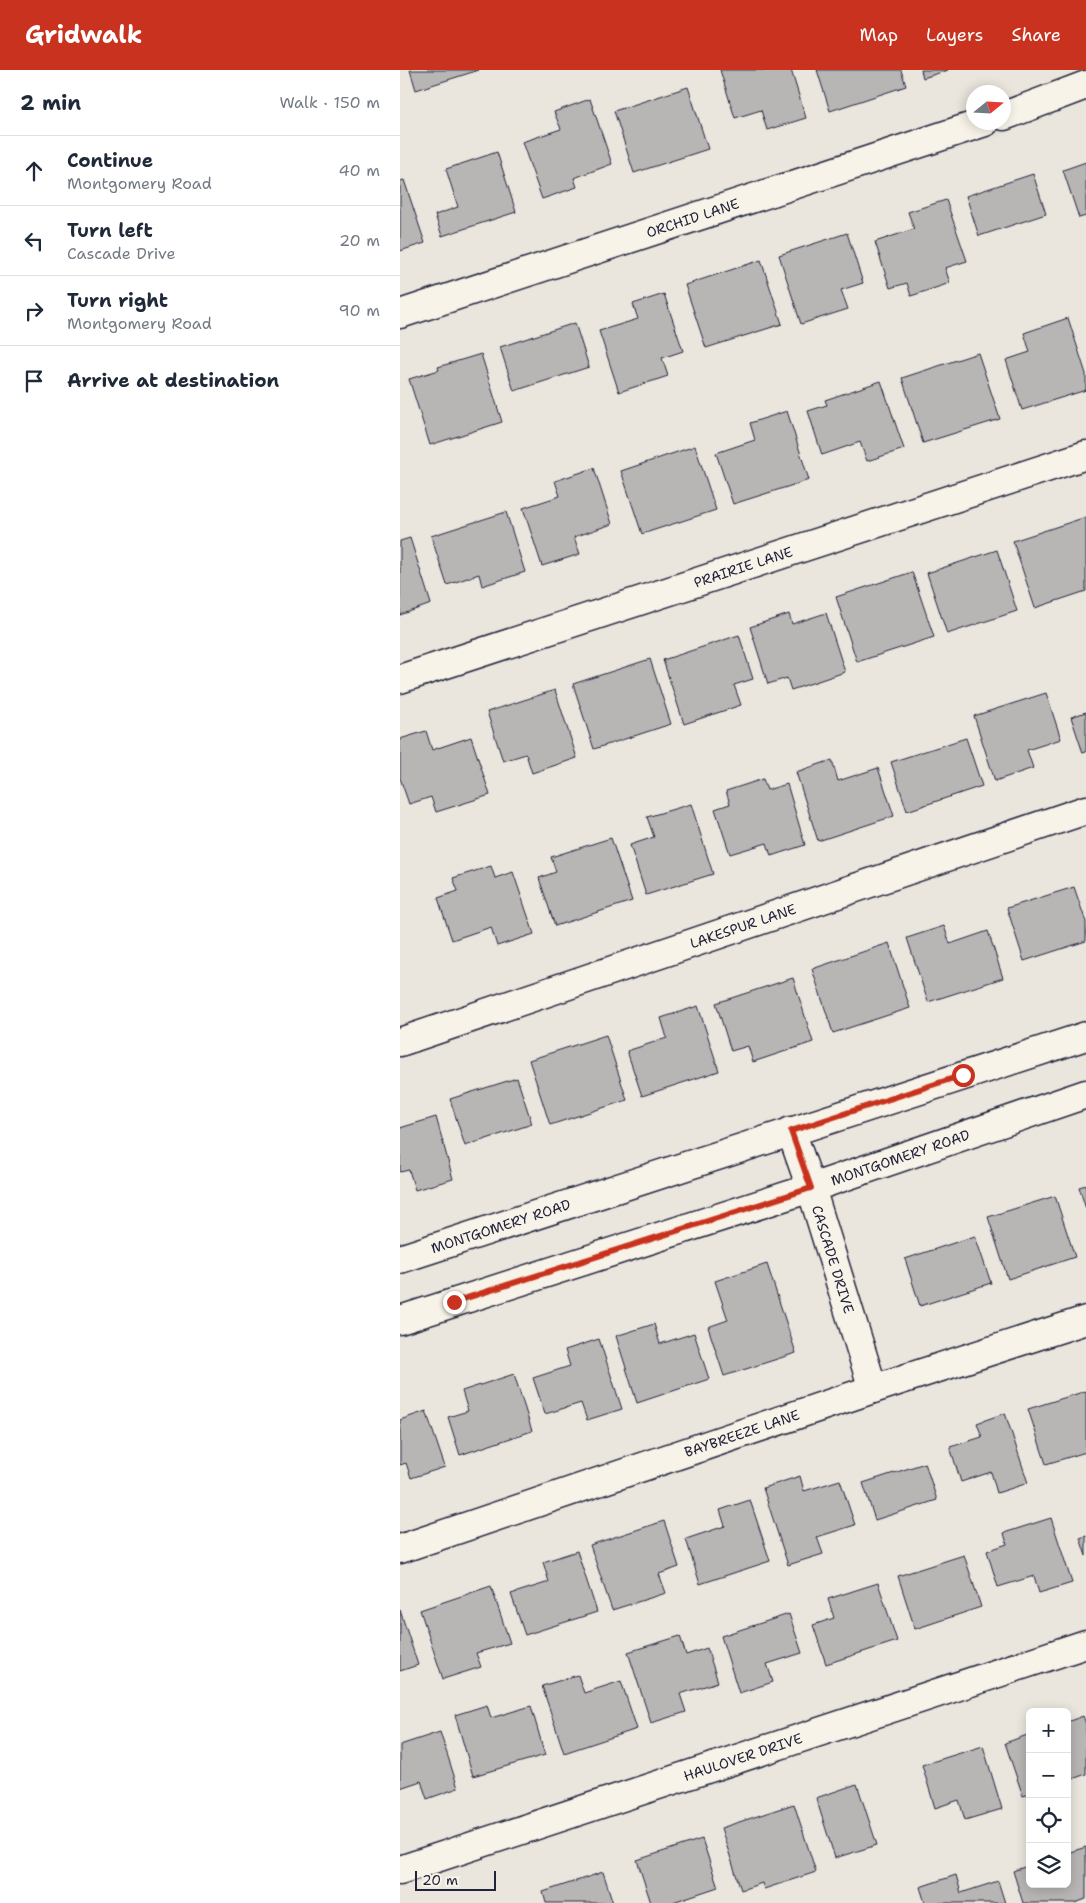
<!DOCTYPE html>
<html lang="en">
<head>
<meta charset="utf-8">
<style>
	:root { --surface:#fff; --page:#f2f2f3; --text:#1f2937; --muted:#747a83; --line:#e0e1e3; --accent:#c8321e }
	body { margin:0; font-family:"Shantell Sans",sans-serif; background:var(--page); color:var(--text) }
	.controls { position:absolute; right:15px; bottom:15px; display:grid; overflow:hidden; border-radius:8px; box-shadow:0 2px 12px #0003 }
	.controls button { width:45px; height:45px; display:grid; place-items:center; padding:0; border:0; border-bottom:1px solid var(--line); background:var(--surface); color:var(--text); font:25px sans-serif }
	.compass { position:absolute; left:566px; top:15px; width:45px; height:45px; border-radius:50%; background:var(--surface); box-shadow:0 2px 12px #0003; rotate:72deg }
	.scale { position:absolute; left:15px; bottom:12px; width:81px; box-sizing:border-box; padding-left:5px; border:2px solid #22223b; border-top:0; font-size:14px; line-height:18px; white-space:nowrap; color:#22223b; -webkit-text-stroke:4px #f7f3e8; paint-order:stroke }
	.stop { position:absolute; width:15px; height:15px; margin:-11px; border:4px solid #c8321e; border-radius:50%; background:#fff }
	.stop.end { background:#c8321e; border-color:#fff; box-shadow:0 1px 5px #0008 }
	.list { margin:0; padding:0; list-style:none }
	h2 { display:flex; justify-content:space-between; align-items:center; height:65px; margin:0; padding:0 20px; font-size:21px }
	h2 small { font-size:16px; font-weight:400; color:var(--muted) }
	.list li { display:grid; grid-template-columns:32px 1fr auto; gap:15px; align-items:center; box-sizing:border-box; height:70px; padding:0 20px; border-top:1px solid var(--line) }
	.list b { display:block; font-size:19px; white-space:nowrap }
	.list p { margin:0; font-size:16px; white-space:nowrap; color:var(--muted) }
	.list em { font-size:16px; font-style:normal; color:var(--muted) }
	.icon { flex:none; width:28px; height:28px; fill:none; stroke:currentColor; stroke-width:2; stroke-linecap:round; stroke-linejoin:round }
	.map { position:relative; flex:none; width:686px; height:1833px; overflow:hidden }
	header { display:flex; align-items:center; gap:30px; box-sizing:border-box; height:70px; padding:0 25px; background:var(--accent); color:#fff }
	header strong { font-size:24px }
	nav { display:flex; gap:28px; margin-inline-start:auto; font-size:18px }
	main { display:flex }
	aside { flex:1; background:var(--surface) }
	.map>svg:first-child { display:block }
</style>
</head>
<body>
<header>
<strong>Gridwalk</strong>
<nav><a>Map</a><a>Layers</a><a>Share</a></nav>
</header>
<main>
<aside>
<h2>2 min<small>Walk · 150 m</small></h2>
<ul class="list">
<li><svg class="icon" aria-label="ahead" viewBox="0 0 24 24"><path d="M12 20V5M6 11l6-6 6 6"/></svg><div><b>Continue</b><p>Montgomery Road</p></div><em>40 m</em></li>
<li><svg class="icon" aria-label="left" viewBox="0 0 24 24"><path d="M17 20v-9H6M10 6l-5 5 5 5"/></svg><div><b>Turn left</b><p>Cascade Drive</p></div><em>20 m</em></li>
<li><svg class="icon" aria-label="right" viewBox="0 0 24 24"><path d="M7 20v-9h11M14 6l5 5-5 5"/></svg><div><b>Turn right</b><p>Montgomery Road</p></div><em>90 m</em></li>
<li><svg class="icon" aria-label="arrive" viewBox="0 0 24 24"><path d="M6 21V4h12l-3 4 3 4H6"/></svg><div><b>Arrive at destination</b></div></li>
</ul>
</aside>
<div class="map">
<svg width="686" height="1833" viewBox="0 0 686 1833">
	<rect width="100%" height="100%" fill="#eae6de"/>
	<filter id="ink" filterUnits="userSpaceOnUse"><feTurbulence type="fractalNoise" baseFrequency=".02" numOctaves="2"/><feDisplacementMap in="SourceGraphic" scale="10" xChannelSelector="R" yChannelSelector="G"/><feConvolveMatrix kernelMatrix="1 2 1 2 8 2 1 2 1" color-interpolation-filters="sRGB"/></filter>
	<g filter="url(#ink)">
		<path fill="#b8b6b5" stroke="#22223b" d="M10 0H79L16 20Z
			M320 0H391L406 48 367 60 361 40 335 48Z
			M417 0H501L506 16 430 41Z
			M521 0H548L523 8Z
			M288 17 308 79 234 103 214 41Z
			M190 29 212 94 174 108 177 117 142 129 122 72 161 59 154 42Z
			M97 82 116 142 42 166 35 145 58 137 46 99Z
			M686 92V146L679 148 663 100Z
			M633 104 646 144 579 166 566 126Z
			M4 110 25 173 0 181V111Z
			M546 130 567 191 545 198 550 213 511 226 507 213 490 218 475 172 514 159 508 142Z
			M447 163 463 213 441 220 448 239 401 254 379 185Z
			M361 190 382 254 306 278 285 215Z
			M264 224 283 281 262 288 268 306 219 322 199 261 238 249 233 234Z
			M668 248 686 304V320L622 340 606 290 630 282 624 263Z
			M175 253 189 297 114 321 100 277Z
			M578 283 600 349 523 373 502 308Z
			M81 284 102 352 30 375 9 309 39 300 38 297Z
			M481 311 504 379 467 391 460 372 422 385 408 341 427 335 425 330Z
			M387 341 409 410 333 434 316 383 355 370 350 353Z
			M295 376 316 440 242 464 221 401Z
			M194 398 212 454 174 467 180 484 142 496 123 438 160 426 155 411Z
			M106 442 125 502 82 516 79 504 47 515 31 466Z
			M686 447V521L635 538 613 471Z
			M10 468 31 534 0 545V471Z
			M597 480 617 541 547 564 527 503Z
			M512 502 534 567 457 592 436 527Z
			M426 543 445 602 391 620 387 608 368 614 350 557 389 544 392 554Z
			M339 565 353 609 334 615 341 635 284 654 263 590Z
			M250 589 271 654 194 679 173 614Z
			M155 620 177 688 132 703 126 684 103 691 87 642Z
			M646 623 661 669 627 680 633 698 595 711 574 646Z
			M686 642V682L683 683 671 647Z
			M26 661 32 680 71 667 90 725 36 742 31 727 9 734 0 708V669Z
			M566 668 582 716 507 741 491 692Z
			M432 690 438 711 478 698 494 746 418 771 396 702Z
			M363 709 367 720 387 714 405 775 371 786 367 773 330 784 315 739 330 734 326 721Z
			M291 734 313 804 246 825 230 775 254 767 247 747Z
			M211 768 232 831 155 856 139 808 156 802 151 787Z
			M91 796 95 808 113 802 134 864 97 876 91 857 52 870 38 828 58 821 53 808Z
			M674 817 686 852V871L624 891 607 838Z
			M544 856 550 874 588 861 603 908 528 932 507 868Z
			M489 873 510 938 433 963 412 899Z
			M393 908 413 972 353 992 348 976 331 981 316 933Z
			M298 936 319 1001 242 1026 227 981 267 968 261 948Z
			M206 965 227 1030 150 1055 129 990Z
			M117 1008 132 1054 65 1076 50 1029Z
			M36 1047 53 1109 15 1120 9 1100 0 1102V1058Z
			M686 1115V1139L679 1117Z
			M655 1126 675 1187 608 1209 588 1147Z
			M575 1166 591 1213 520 1236 505 1189Z
			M367 1194 396 1283 324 1306 308 1257 328 1250 315 1211Z
			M254 1254 260 1274 294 1263 309 1309 237 1333 216 1266Z
			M199 1269 222 1339 187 1350 181 1333 145 1344 133 1308 170 1296 165 1280Z
			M114 1304 132 1361 60 1385 48 1347 68 1341 62 1321Z
			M686 1321V1382L646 1394 628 1339Z
			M26 1341 45 1397 11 1408 6 1393 0 1395V1350Z
			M605 1343 628 1413 597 1423 591 1402 561 1412 550 1377 582 1367 577 1353Z
			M525 1393 537 1430 475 1450 463 1413Z
			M400 1406 404 1421 440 1410 455 1455 417 1467 423 1484 388 1495 363 1418Z
			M350 1430 370 1491 300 1514 286 1469 325 1456 320 1440Z
			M651 1448 672 1513 639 1523 634 1506 598 1517 587 1481 607 1474 604 1463Z
			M264 1451 279 1497 259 1504 266 1523 212 1540 190 1475Z
			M686 1466V1486L680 1468Z
			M177 1481 197 1542 125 1565 111 1524 149 1512 143 1492Z
			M564 1485 581 1537 515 1559 498 1506Z
			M478 1513 497 1571 426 1594 413 1555 434 1548 428 1529Z
			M91 1516 110 1573 76 1583 81 1597 43 1609 20 1540Z
			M0 1540 18 1595 0 1601Z
			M389 1544 402 1583 367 1594 373 1612 339 1623 321 1566Z
			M280 1566 286 1585 307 1578 318 1612 280 1624 286 1642 251 1653 228 1582Z
			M178 1605 184 1623 221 1611 237 1659 164 1683 142 1616Z
			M87 1635 91 1648 131 1636 145 1685 73 1706 55 1645Z
			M683 1646 686 1654V1704L667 1711V1652Z
			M40 1662 58 1718 27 1729 21 1711 0 1718V1675Z
			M630 1664V1724L623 1726 605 1673Z
			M583 1676 602 1739 565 1750 559 1730 535 1738 522 1695Z
			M457 1714 477 1775 435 1788 416 1728Z
			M394 1734 416 1802 364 1819 362 1813 341 1820 321 1758Z
			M302 1769 318 1817 270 1833H251L237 1790Z
			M686 1777V1829L675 1833H623L613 1801 630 1795V1814H667V1783Z
			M203 1802 213 1833H146L143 1822Z
			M556 1805 561 1823 598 1811 605 1833H525L520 1817Z"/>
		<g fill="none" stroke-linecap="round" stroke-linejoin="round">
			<defs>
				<g id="street">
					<path d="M604 46 686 15"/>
					<path id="s1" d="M0 244 585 52"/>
					<path id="s2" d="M0 609 686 385"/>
					<path id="s3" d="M0 972 686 740"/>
					<path id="s4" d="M391 1061 411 1118 473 1319"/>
					<path id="s5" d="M0 1479 473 1319 686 1250"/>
					<path id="s6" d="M0 1800 686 1574"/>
				</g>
				<g id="secondary">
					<path id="s7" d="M0 1189 686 966"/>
					<path id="s8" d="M0 1250 411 1118 686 1024"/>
				</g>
			</defs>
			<use href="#street" stroke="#22223b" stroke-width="31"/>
			<use href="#secondary" stroke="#22223b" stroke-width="31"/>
			<use href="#street" stroke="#f7f3e8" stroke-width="28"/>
			<use href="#secondary" stroke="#f7f3e8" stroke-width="28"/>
		</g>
	</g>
	<g fill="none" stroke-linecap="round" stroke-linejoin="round" filter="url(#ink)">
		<path stroke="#c8321e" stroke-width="6" d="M54 1232 411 1118 391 1061 563 1005"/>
	</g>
	<g text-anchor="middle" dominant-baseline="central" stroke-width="4" stroke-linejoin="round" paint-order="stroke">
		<g font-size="14" fill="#22223b" stroke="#f7f3e8">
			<text stroke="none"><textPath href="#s1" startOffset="308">ORCHID LANE</textPath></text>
			<text stroke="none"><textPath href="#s2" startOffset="361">PRAIRIE LANE</textPath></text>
			<text stroke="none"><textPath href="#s3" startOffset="362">LAKESPUR LANE</textPath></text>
			<text stroke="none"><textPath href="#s8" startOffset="526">MONTGOMERY ROAD</textPath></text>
			<text stroke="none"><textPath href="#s7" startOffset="106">MONTGOMERY ROAD</textPath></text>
			<text stroke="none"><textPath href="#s4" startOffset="135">CASCADE DRIVE</textPath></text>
			<text stroke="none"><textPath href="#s5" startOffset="361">BAYBREEZE LANE</textPath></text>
			<text stroke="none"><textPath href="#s6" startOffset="361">HAULOVER DRIVE</textPath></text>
		</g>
	</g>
</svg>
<div class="controls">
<button>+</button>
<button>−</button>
<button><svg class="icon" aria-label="locate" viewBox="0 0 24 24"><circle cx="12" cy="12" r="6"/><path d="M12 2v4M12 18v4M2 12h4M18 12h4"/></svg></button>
<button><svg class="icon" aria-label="layers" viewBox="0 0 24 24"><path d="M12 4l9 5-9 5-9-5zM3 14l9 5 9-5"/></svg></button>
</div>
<svg class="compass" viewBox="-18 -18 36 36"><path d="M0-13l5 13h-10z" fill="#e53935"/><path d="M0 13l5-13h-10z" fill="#747a83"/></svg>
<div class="scale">20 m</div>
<div class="stop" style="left:563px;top:1005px"></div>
<div class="stop end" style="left:54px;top:1232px"></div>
</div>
</main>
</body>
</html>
